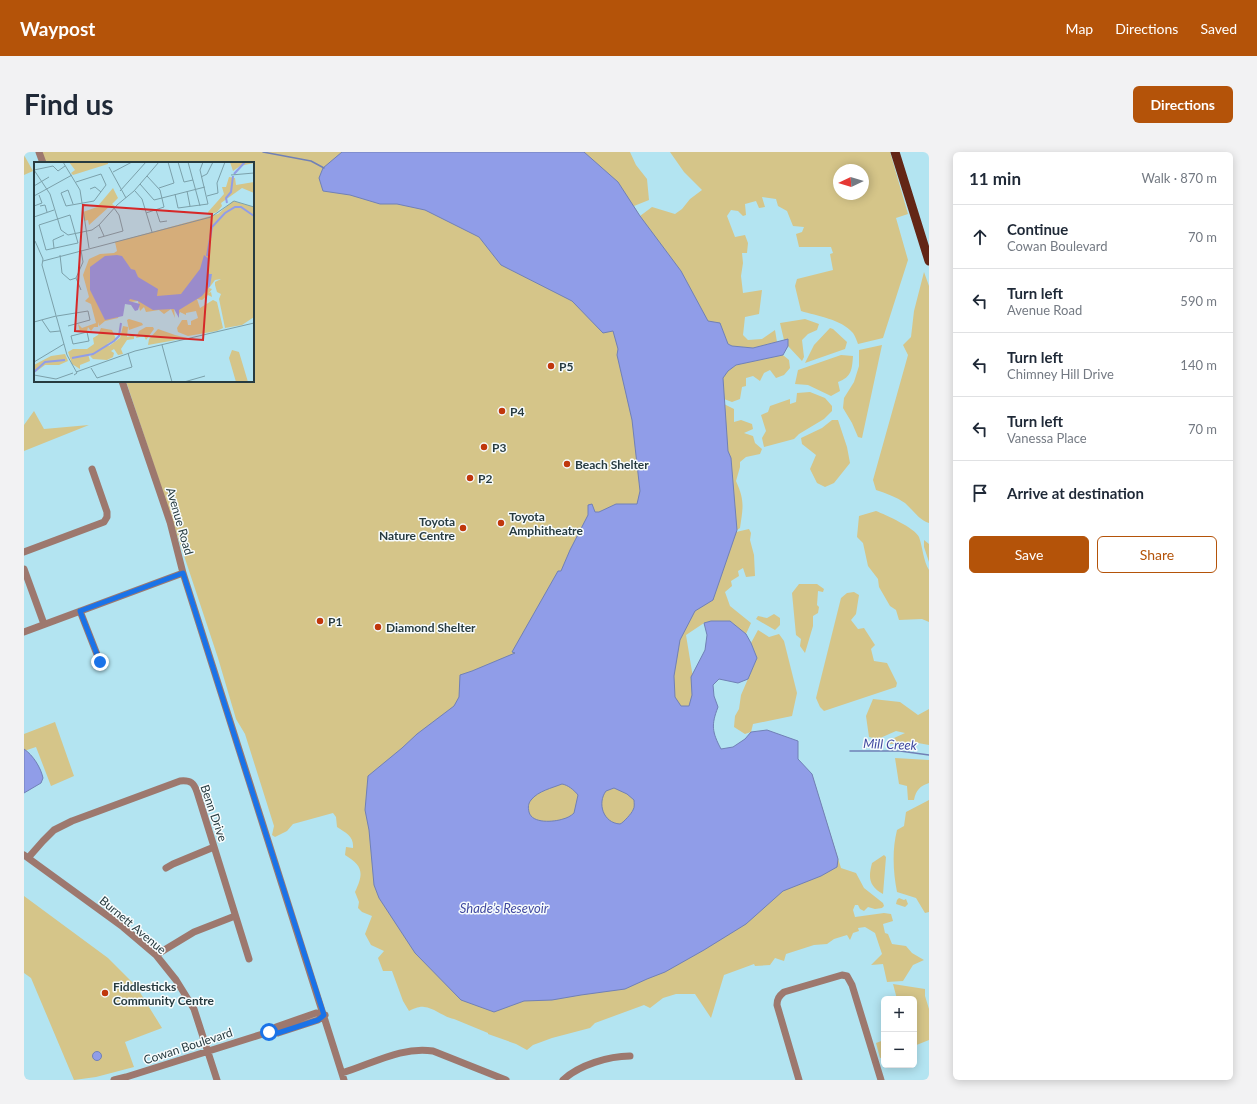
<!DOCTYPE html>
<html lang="en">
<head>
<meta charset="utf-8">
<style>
	:root { --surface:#fff; --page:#f2f2f3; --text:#1f2937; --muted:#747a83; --line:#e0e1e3; --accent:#b45309 }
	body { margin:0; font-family:Lato,sans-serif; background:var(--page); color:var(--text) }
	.controls { position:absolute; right:12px; bottom:12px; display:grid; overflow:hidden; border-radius:6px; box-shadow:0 2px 10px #0003 }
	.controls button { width:36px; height:36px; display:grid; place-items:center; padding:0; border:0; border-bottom:1px solid var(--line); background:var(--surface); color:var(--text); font:20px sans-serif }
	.compass { position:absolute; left:809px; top:12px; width:36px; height:36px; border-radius:50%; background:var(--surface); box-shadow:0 2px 10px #0003; rotate:266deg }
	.stop { position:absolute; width:12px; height:12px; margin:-9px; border:3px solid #1a73e8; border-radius:50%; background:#fff }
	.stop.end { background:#1a73e8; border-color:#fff; box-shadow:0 1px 4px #0008 }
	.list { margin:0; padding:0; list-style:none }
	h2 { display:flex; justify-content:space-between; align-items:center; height:52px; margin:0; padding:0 16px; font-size:17px }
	h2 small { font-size:13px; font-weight:400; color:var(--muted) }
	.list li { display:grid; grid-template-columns:26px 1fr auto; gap:12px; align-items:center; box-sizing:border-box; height:64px; padding:0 16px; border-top:1px solid var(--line) }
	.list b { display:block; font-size:15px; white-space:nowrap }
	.list p { margin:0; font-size:13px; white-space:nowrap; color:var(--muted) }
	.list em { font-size:13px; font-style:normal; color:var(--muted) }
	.actions { display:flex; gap:8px; padding:12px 16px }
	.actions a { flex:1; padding:9px 0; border:1px solid var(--accent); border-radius:6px; text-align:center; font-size:14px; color:var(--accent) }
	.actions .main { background:var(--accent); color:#fff }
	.icon { flex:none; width:22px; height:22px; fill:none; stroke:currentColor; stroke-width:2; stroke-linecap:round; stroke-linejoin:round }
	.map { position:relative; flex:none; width:905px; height:928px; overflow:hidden; border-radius:6px }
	header { display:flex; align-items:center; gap:24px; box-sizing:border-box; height:56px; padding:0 20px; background:var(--accent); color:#fff }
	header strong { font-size:19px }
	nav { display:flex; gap:22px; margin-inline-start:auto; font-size:14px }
	.intro { display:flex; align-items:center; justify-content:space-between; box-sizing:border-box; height:96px; padding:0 24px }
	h1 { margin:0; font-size:28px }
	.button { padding:10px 18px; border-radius:6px; background:var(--accent); color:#fff; font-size:14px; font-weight:700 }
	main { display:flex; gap:24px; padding:0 24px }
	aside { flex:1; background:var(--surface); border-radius:6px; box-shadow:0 2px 10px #0003 }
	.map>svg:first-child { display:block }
</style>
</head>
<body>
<header>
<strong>Waypost</strong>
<nav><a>Map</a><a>Directions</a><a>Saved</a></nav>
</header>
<div class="intro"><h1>Find us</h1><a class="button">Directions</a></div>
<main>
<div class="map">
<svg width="905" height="928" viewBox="0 0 905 928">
	<rect width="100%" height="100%" fill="#b3e4f1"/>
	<path fill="#d5c589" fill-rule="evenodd" d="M17 0H606L612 13 623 27 625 48 610 54 616 64 628 55 651 62 658 57 666 47 678 38 660 20 646 0H866L884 62 872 66 884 108 859 186 834 192C833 189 831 184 829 181 817 167 793 164 777 159L771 134 773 127 809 118 806 102 809 101 807 95H775L772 82 778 80 780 75 769 74 763 59 754 54 752 47 738 45 741 55 735 56 732 49 721 52 722 63 719 64 714 59 707 58 703 64 711 85 721 83 724 91 723 101H718L719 111 717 124 719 141 738 138 735 162 721 165 719 183 724 188 738 187 751 178 753 190 729 196 708 194 704 192 696 171 699 225 704 219 712 213 759 203 765 208 766 216 760 223 752 226 746 218 740 221 736 229 729 224 722 226V234L718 235 716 247 708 250 700 247V252L710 257V270L717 268 728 272 729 277 720 281 729 284 731 291 738 297 736 302 722 305 716 310V315L712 329C721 349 719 355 716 376L713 378 712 380 725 377 727 381 726 388 730 403 731 424 722 425 719 416 714 419 715 424 707 429 708 434 701 440 706 454 727 471 722 482 706 469H687L680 471 662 483 680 593 788 622 817 716 832 721 840 736 859 751 860 754 858 756 851 757 844 755 840 759 836 757 834 753H831L829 758 831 765 860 761 867 762 869 769 859 772 861 781 864 782 868 792 882 794 888 801 900 808 889 813 879 829 863 830 859 812 847 813 858 802 851 781 841 775 834 776 835 779 829 781 826 788 823 783 810 787 803 792 790 793 762 802 760 809 751 806 746 813 731 814 730 812 700 823 687 866 671 842H652L639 846 626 856 620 853 571 871 566 876 528 886 509 893 503 898 492 892 464 882V881L430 867C419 865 411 856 400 855 396 854 389 857 385 859L379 849 368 819H359L354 806 360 799 347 793 341 782 348 764 338 760 334 756 335 750 331 740C340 721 339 714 321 703L322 695 329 696C330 684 322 681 313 675L312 665 309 661 269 672 263 679 251 685 248 683 250 674 221 582 212 567 194 506 102 229H229V11H22ZM815 18H839V42H815Z
		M0 3 9 19 0 23Z
		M900 120 905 134V371C895 368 889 358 881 351 872 345 862 341 852 338L849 328 884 203 879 193 887 185 890 159Z
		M781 167 795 172 793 178 784 182 778 188 780 205 778 209 764 194V188H760L756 171Z
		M806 176 809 177 823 190 821 197 781 211 790 193Z
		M858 193 838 286 834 285 828 271 819 256 820 246 830 230 835 214V198Z
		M817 203 829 204C828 217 828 225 814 230L816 239 807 244 784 233 771 232 774 218Z
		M786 240 801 246 808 254V259L800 267 775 282 770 287 740 295 738 286 742 279 737 263 744 260 746 254 766 247V252L772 250 773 241Z
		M10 259 20 277 65 273 0 299V273Z
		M808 268H814L823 295 826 311 810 331 801 335 793 331 786 317 792 303 778 292 777 286 798 276Z
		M852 359C862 363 891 376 895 385 899 396 899 408 905 418V470L898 467 875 468 872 458 866 454 855 435 854 427 844 414 839 391 833 385 835 364Z
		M900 388 905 392V410L900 395Z
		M775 432H793L800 437 799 440 794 439 793 453 795 455 794 461 789 464V474L781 501 776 494 777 487 772 483 768 441Z
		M830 440 835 443 832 462 827 468 834 477 840 476 851 493 847 497 850 509 863 511 873 531 872 535 800 559 796 555 792 546 817 446 823 441Z
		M750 462 756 466V473L751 478 732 467 734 464 743 466Z
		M734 478 745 485 755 482 760 489 773 541 768 564 729 572 727 580 721 582 710 575 711 564 715 557 717 543 733 506 727 491Z
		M849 547 876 550 894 563 905 557V593L894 591 865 592 870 586 881 581 872 579 854 587 845 585 842 564Z
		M31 570 50 624 27 634 12 595 0 599V582Z
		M871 606 905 608V631C896 634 892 638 890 648H884L883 634 875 632Z
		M905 648V760L901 761 892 746 873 740C869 719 868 698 873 678L880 674 882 660Z
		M860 703 862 705 859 742C845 734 844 726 848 711Z
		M0 744 84 806 112 834 138 876 101 890 110 915 72 925 50 928 7 826 0 821Z
		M875 746 880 748 882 747 884 752 881 755 872 752 873 748Z
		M869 832 901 837V844L905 857V888L890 894V847H873Z
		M860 888V905L856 906 852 891Z"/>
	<path fill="#909de8" stroke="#7080b6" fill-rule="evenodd" d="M318 0H560L594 30 616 64 657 119 684 169 696 171 704 192 708 194 729 196 764 187V194L759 203 712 213 704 219 699 226 704 299 707 306 713 378 689 448 671 459 656 488 650 524 651 545 657 554H665L668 543 667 525 681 498 683 483 680 471 687 469H706L722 482 727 491 733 506 724 527 714 531 695 527 689 533 690 544 694 555C687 573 688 580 697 597L709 595 721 587 727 580 743 578 774 589V607L788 622 814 707 813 715 797 724 759 739 722 772 680 798 641 820 623 827 601 837 557 843 528 848 500 849 470 860 437 848 391 801 355 746 350 733 345 678 341 658 344 624 378 596 393 582 430 554 435 545 436 523 448 519 491 501 488 500 534 419H537L546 398 564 363V353L568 352 571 360H575L592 352H613L616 339 608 268 593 203 594 197 589 179 579 181 548 149 477 113 455 85 401 58 373 52H356L326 43 299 39 295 26 299 16ZM538 632C544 633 550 638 554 643L550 661C547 664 543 666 539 667 530 670 508 672 505 660 504 655 504 652 507 648 514 639 528 636 538 632ZM590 636 603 642 610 648C610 651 611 655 609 658 608 661 599 671 596 672 579 671 573 651 582 639Z
		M0 597C9 603 17 616 19 626L17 631 0 641Z
		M68.5 904a4.5 4.5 0 1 1 9 0a4.5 4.5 0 1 1-9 0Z"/>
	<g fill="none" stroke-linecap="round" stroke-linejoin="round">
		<path stroke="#7080b6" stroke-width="1.5" d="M239 0 287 9 300 16
			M826 599H876L905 603"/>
		<path stroke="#9d786e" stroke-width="7" d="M15 0 19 11
			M98 229 146 370 159 421 320 928
			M0 400 80 370 83 365V360L68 317
			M0 417 20 472
			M56 459 76 510
			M0 480 159 421
			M0 703 99 775 132 803 152 828 170 857 193 928
			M4 706 19 689 30 678 48 669 156 629C167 628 170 631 173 640L225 807
			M142 716 149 712 190 695
			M132 803 170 780 211 764
			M245 880 254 881 294 868 301 863
			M318 921C348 912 378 894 409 899L482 928
			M90 928 102 925 245 880 252 875 292 861 301 863
			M539 928C555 913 585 904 606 904
			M775 928 753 853C753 847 755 844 760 840L818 823 823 824 828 833 857 928"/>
		<path stroke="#632616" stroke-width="9" d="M871 0 905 109"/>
	</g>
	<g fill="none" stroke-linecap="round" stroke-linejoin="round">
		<path stroke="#1a73e8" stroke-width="5" d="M76 510 56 459 159 421 229 642 300 863 294 868 254 881 245 880"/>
	</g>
	<g fill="#c0370c" stroke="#f7fcfd" stroke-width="1.5">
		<circle cx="527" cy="214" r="4"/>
		<circle cx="478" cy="259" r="4"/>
		<circle cx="460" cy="295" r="4"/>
		<circle cx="543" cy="312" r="4"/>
		<circle cx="446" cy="326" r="4"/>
		<circle cx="477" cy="371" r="4"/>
		<circle cx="439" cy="376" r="4"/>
		<circle cx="296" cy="469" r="4"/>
		<circle cx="354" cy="475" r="4"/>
		<circle cx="81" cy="841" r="4"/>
	</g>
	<g text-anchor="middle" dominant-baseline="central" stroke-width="3" stroke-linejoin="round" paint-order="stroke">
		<g font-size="12" font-weight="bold" fill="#273b40" stroke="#f7fcfd" text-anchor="start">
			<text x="535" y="214">P5</text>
			<text x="486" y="259">P4</text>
			<text x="468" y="295">P3</text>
			<text x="551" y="312">Beach Shelter</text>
			<text x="454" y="326">P2</text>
			<text x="485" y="364">Toyota<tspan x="485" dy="14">Amphitheatre</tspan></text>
			<text x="431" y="369" text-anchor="end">Toyota<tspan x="431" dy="14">Nature Centre</tspan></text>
			<text x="304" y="469">P1</text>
			<text x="362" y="475">Diamond Shelter</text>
			<text x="89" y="834">Fiddlesticks<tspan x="89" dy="14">Community Centre</tspan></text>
		</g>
		<g font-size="12" fill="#273b40" stroke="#f7fcfd">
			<text transform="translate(156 369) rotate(74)">Avenue Road</text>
			<text transform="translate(190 661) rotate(71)">Benn Drive</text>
			<text transform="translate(109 773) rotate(40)">Burnett Avenue</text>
			<text transform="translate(164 894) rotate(-18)">Cowan Boulevard</text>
		</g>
		<g font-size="13" font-style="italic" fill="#4149a0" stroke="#f7fcfd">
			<text transform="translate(866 592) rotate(2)">Mill Creek</text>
			<text x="480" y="756">Shade’s Resevoir</text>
		</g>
	</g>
	<g transform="translate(10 10)">
		<rect width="220" height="220" fill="#b3e4f1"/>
		<path d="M35 0H74V2L39 13 37 11 41 8ZM196 0H220V1L206 4 199 9ZM195 15 201 16 202 23 220 20V31L208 26 187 41 188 44 183 50 175 53 174 50 190 32 188 25H192ZM79 26 84 36 78 42 81 44H76L55 63 54 58 50 59 49 50 63 45ZM199 39 220 45V155L208 163 191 166 185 137 187 132 183 130 181 123V120L187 117 181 118 175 126 178 127 175 131 177 130 178 135 174 133 168 138 163 137 166 146 179 138 183 140 189 166 183 169 154 174 144 170 143 166 148 158H153L154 163H157V159L164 156 162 149 152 151V153L146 150 144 155 145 148 140 147 141 156 137 147 130 152 125 148 112 150 110 145 106 149 104 139 89 141 84 156 71 159 65 164 64 160V165H60L57 169 54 165 53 169 46 170 44 162 48 166 62 161 57 142 51 139 55 135 49 113 55 97 66 92 80 91 83 89 81 80 184 52ZM95 157 108 161 109 163 95 168 93 158ZM89 164 94 165 93 175 100 173V177L93 178 87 187 89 192 84 193 80 187 77 189 80 191 79 195 73 198 59 197 56 194 60 191 54 192 56 199 46 203V207L38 202 34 190 39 187H53L60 182 59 176 64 173 67 166 78 168 82 177 73 182 75 184 86 176ZM112 165H119L120 167 112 178 110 174 102 176 105 169ZM124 167 141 173 153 176 114 183 115 177ZM198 188 205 190 214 220H202L195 196ZM31 192 34 199 25 203H11L0 211V203L17 194Z" fill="#d5c589"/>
		<path d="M170 93 175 97V112H178L176 124 168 134 145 148V156L140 147 119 148 104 139 96 137 95 139 106 142 104 148 101 149 97 143 91 142 89 154 71 158 56 128V105L71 94 83 93 88 94 97 107 101 108 104 115 124 127 123 134 147 132 166 107Z" fill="#909de8"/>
		<path fill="none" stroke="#909de8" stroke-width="2" d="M200 12 211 0M193 41 192 36 197 30 199 14M173 94 178 65 191 51 201 45H207L220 54M38 196 59 192 80 179 85 174 87 161M0 210 11 200 31 198"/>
		<path fill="none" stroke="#7ba0aa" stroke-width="1" d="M29 0 46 28 55 86M144 0 150 20 159 18M154 0 166 44M31 4 24 9 19 4 0 8 16 32 27 68 34 73 58 68 65 63 83 43 100 29 125 0M75 5 92 36M79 10 98 0M197 13 220 11M167 15 173 12 179 0M106 22 120 38 171 25M0 24 15 15M125 26 140 21 134 0M56 27 61 25 67 30M86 29 112 0M101 29 108 37 118 70M153 29 156 44M141 32 144 46 174 42 166 8 169 0M0 34 38 13M173 34 184 31 183 21 191 0M39 42 34 28 27 31 32 44 60 39 72 23 67 12 42 20M0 44 8 41 5 33M6 44 11 43 13 50M122 48 126 60 133 59M112 51 130 45 126 28 113 14M36 53 44 81 12 88 5 63ZM0 55 20 48M65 63 70 74M64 76 89 69 85 53 80 46M1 79 9 97 8 103 33 193 43 211 40 213M20 86 19 78 30 73M26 93 28 111 36 118 42 116 49 100 47 88M9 99 177 55 200 39 220 45M42 116 47 128M23 154 54 149 56 158 34 164M8 158 16 170 26 169M0 160 22 154M53 170 55 179 39 182 37 174ZM128 183 138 220M0 200 30 182M57 206 63 216 98 205 94 191M42 210 101 189 220 161M0 213 22 217 39 211M150 220 171 214"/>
		<path fill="#d62828" fill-opacity="0.15" stroke="#d62828" stroke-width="2" d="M49 43 178 52 169 178 41 169Z"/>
		<rect width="220" height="220" fill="none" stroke="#273b40" stroke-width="2"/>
	</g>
</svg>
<div class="controls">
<button>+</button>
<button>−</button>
</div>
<svg class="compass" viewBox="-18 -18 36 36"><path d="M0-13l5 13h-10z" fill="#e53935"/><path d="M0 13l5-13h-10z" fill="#747a83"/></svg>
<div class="stop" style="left:245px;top:880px"></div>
<div class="stop end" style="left:76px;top:510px"></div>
</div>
<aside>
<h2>11 min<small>Walk · 870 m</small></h2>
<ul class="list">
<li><svg class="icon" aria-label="ahead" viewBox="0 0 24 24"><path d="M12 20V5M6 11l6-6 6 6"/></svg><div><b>Continue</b><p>Cowan Boulevard</p></div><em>70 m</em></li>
<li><svg class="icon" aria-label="left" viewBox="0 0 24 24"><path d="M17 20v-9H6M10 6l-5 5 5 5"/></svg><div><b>Turn left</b><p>Avenue Road</p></div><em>590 m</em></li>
<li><svg class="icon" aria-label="left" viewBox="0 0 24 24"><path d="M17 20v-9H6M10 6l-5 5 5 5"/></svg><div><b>Turn left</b><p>Chimney Hill Drive</p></div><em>140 m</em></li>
<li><svg class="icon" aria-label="left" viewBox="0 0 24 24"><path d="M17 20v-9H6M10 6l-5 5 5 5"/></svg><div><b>Turn left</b><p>Vanessa Place</p></div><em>70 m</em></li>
<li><svg class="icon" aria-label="arrive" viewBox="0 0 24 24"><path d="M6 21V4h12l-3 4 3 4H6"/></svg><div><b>Arrive at destination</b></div></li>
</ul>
<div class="actions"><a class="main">Save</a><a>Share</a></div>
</aside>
</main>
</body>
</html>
